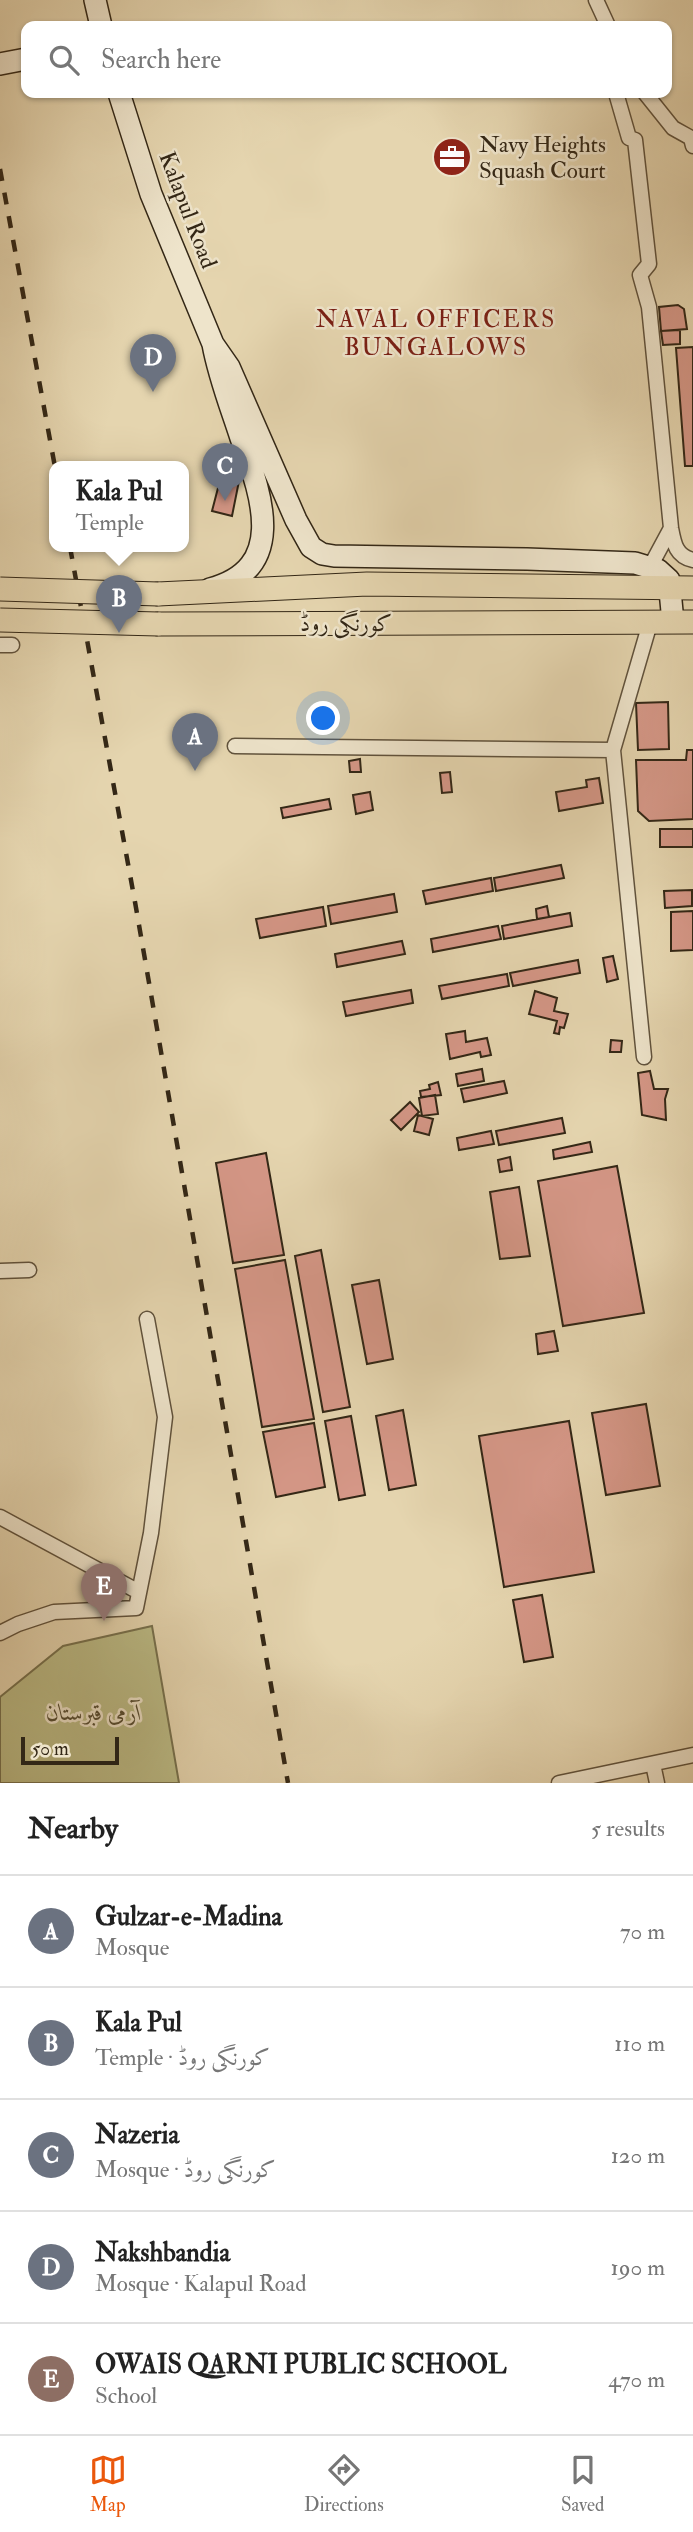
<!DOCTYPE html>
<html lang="en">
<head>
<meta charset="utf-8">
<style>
	:root { --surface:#fff; --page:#f6f6f6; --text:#222; --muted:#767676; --line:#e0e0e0; --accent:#ea580c }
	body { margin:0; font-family:"IM FELL Double Pica",Amiri,serif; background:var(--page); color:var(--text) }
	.scale { position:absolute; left:21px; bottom:18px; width:98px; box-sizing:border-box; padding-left:7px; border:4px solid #332716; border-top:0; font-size:19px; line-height:24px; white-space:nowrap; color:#332716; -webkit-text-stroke:5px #eee4cb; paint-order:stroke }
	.you { position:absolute; left:324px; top:719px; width:24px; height:24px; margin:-18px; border:5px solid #fff; border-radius:50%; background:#1a73e8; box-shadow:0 0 0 10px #1a73e833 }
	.badge { display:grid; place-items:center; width:46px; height:46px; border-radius:50%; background:var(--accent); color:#fff; font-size:23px; font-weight:700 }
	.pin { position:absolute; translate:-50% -58px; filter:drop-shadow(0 2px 4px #0008) }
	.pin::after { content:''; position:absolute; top:37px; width:24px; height:21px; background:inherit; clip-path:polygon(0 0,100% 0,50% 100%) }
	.popup { position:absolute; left:49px; top:461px; width:140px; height:91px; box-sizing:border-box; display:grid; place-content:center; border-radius:14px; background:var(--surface); filter:drop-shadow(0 2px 5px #0005); font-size:23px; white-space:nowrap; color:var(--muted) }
	.popup b { font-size:26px; color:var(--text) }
	.popup::after { content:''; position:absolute; left:50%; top:100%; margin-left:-14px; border:14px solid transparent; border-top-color:var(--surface) }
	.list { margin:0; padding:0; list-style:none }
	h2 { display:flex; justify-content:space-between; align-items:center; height:91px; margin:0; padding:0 28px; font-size:30px }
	h2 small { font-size:23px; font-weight:400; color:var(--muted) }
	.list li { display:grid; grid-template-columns:46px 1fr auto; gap:21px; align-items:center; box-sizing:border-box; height:112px; padding:0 28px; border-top:2px solid var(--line) }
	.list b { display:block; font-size:26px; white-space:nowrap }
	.list p { margin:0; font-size:23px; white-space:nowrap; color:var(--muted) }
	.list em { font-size:23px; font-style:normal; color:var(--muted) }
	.icon { flex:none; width:38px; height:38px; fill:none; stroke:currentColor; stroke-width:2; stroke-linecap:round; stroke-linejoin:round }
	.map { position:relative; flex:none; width:693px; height:1783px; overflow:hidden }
	.search { position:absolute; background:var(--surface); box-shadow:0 2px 5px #0004; left:21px; right:21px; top:21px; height:77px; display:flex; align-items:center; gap:18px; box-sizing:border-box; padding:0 24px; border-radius:14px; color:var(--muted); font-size:26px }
	.sheet { height:651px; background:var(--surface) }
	nav { display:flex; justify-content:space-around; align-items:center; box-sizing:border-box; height:98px; border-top:2px solid var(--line); background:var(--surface); font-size:19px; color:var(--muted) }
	nav a { display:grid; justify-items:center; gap:4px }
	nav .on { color:var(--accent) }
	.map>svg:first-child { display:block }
</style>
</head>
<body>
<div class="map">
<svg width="693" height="1783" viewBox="0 0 693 1783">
	<rect width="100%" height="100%" fill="#e5d5af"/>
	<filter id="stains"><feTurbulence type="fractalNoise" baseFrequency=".00286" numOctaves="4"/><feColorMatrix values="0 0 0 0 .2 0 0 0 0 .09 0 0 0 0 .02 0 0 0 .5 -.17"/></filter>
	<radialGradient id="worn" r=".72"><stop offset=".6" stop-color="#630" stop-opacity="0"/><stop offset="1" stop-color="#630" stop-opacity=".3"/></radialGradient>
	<path fill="#bbbb86" stroke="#77714e" stroke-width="2" d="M152 1626 179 1783H0V1697L63 1646Z"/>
	<path fill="#d59787" stroke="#332716" stroke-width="2" d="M678 305 684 309 687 329 661 331 659 307Z
		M680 330V344L663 345 661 331Z
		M693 347V466H685L676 348Z
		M221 475 240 476 232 516 212 511 218 488 222 489Z
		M668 702 669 749 638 750 636 703Z
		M687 750H693V819L649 821 638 811 636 760H686Z
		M360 759 361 772H350L349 761Z
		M450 772 452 792 442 793 440 773Z
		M599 778 603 803 559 811 556 792 587 787 586 780Z
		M370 792 373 810 356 814 353 795Z
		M329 799 331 809 283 818 281 808Z
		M660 829H693V847H660Z
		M561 865 564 878 496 891 494 878Z
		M491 878 493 891 426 904 423 891Z
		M692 890V906L665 908 664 891Z
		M394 894 397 912 331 924 328 906Z
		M547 906 549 917 537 919 536 909Z
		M323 907 326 926 260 938 256 919Z
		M693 911V950L671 951V912Z
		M570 913 572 926 504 939 502 926Z
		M498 926 501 939 433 952 431 939Z
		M402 941 405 954 337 967 335 954Z
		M613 956 618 979 607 982 603 958Z
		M578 960 580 973 513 986 510 973Z
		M507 974 509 986 442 999 439 986Z
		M411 990 413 1003 346 1016 343 1002Z
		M535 991 557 998 554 1011 568 1014 564 1028 560 1027 559 1034 554 1033 557 1021 529 1014Z
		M465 1031 466 1042 487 1038 491 1055 481 1057 480 1052 450 1059 446 1034Z
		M611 1040 622 1041 621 1052H610Z
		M482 1069 484 1081 458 1086 456 1074Z
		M650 1071 654 1089H668L665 1099 666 1120 642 1115 638 1073Z
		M504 1081 507 1093 464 1102 461 1089Z
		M438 1082 441 1095 421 1097 420 1091 430 1089 429 1085Z
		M435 1095 438 1114 422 1116 419 1098Z
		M410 1102 419 1112 401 1130 391 1120Z
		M418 1115 433 1119 429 1135 414 1131Z
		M562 1118 565 1133 499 1145 496 1131Z
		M491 1131 494 1144 459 1150 457 1138Z
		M590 1142 592 1152 554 1159 553 1150Z
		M266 1153 284 1255 233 1263 216 1163Z
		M510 1157 512 1170 500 1172 498 1160Z
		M617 1166 644 1313 563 1326 538 1181Z
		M519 1187 530 1256 500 1259 490 1192Z
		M321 1250 350 1407 323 1412 295 1256Z
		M285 1260 314 1419 262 1427 235 1269Z
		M379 1280 393 1359 367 1364 352 1285Z
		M554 1331 558 1351 538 1354 536 1334Z
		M646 1404 660 1486 606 1495 592 1413Z
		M403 1410 416 1485 389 1490 376 1416Z
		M351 1416 365 1495 339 1500 325 1421Z
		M569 1421 594 1572 504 1587 479 1436Z
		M314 1423 325 1487 276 1497 263 1432Z
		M542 1595 553 1657 524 1662 513 1600Z"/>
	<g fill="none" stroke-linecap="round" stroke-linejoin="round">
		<defs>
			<path id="street" d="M596 0 608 26
				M616 93 629 138 635 140 649 264 640 275 649 307 671 528C674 544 676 556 693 560
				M645 93 673 128 691 138 693 146
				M650 567 671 528
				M0 645H12
				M235 746 613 750
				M644 1057 613 750 650 623
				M0 1271 29 1270
				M0 1517 139 1592
				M0 1633 18 1624 54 1612 136 1608 151 1533 165 1417 147 1319
				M653 1764 657 1783
				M559 1783 693 1755"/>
			<path id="secondary" d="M95 0 101 26
				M0 64 26 59
				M119 93 151 194 213 344C219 377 231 407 241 438 260 492 290 568 210 589
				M213 344 229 367 296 520 311 547 322 554 334 556 527 559 635 563 658 570 669 580 673 622"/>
			<path id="primary" d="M158 594 367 584 693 588
				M158 624 693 622"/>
		</defs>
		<use href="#street" stroke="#60523c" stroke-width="17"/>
		<use href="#secondary" stroke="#332716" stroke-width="24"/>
		<use href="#primary" stroke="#332716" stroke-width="25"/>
		<use href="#street" stroke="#eee4cb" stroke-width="14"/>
		<use href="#secondary" stroke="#eee4cb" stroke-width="21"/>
		<use href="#primary" stroke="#e5d5af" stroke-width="23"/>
		<path stroke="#332716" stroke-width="4.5" stroke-dasharray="12 12" stroke-linecap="butt" d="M0 169 55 467
			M70 547 135 902 288 1783"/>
		<defs>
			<path id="primary-bridge" d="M0 589 158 594
				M0 620 158 624"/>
		</defs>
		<use href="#primary-bridge" stroke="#332716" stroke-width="25" stroke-linecap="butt"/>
		<use href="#primary-bridge" stroke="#e5d5af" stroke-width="23"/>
	</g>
	<defs>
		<symbol id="office-disc" viewBox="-11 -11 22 22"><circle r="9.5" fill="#8f2418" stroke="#eee4cb"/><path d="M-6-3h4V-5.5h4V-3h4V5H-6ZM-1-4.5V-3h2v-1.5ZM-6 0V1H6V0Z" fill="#fff"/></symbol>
	</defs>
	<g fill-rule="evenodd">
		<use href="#office-disc" x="430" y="135" width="44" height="44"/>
	</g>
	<g text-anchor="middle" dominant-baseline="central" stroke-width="5" stroke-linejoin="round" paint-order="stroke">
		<g font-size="23" fill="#332716" stroke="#eee4cb" text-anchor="start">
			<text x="479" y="144">Navy Heights<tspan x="479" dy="26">Squash Court</tspan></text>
		</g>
		<g font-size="23" fill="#332716" stroke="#eee4cb">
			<text transform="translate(188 210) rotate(69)">Kalapul Road</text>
			<text x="346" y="623">کورنگی روڈ</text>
		</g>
		<g font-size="23" font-style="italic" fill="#554c32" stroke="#eee4cb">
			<text x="94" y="1712">آرمی قبرستان</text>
		</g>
		<g font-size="24" letter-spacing="2" fill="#7a1f14" stroke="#eee4cb">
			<text x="436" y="319">NAVAL OFFICERS<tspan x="436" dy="28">BUNGALOWS</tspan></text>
		</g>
	</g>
	<rect width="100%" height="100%" filter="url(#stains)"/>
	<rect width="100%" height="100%" fill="url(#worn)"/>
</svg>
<div class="scale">50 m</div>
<div class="you"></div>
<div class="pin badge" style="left:195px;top:771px;background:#6b7280">A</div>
<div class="pin badge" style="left:119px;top:633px;background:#6b7280">B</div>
<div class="popup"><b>Kala Pul</b>Temple</div>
<div class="pin badge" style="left:225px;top:501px;background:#6b7280">C</div>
<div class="pin badge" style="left:153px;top:392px;background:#6b7280">D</div>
<div class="pin badge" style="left:104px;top:1621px;background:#8d6e63">E</div>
<div class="search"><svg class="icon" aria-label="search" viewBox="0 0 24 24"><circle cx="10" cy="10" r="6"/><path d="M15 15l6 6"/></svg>Search here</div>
</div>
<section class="sheet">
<h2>Nearby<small>5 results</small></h2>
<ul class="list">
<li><span class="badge" style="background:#6b7280">A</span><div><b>Gulzar-e-Madina</b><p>Mosque</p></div><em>70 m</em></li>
<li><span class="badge" style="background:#6b7280">B</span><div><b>Kala Pul</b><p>Temple · کورنگی روڈ</p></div><em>110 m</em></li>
<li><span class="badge" style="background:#6b7280">C</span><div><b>Nazeria</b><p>Mosque · کورنگی روڈ</p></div><em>120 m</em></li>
<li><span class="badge" style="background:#6b7280">D</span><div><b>Nakshbandia</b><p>Mosque · Kalapul Road</p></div><em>190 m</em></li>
<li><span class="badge" style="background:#8d6e63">E</span><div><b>OWAIS QARNI PUBLIC SCHOOL</b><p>School</p></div><em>470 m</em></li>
</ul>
</section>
<nav>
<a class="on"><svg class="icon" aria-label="map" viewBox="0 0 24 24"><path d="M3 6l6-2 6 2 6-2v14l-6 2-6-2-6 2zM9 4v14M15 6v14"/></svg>Map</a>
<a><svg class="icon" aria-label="directions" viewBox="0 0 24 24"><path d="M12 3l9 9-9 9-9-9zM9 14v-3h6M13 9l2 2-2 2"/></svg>Directions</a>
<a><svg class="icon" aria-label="saved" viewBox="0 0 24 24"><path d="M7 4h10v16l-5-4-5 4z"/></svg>Saved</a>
</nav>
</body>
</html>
